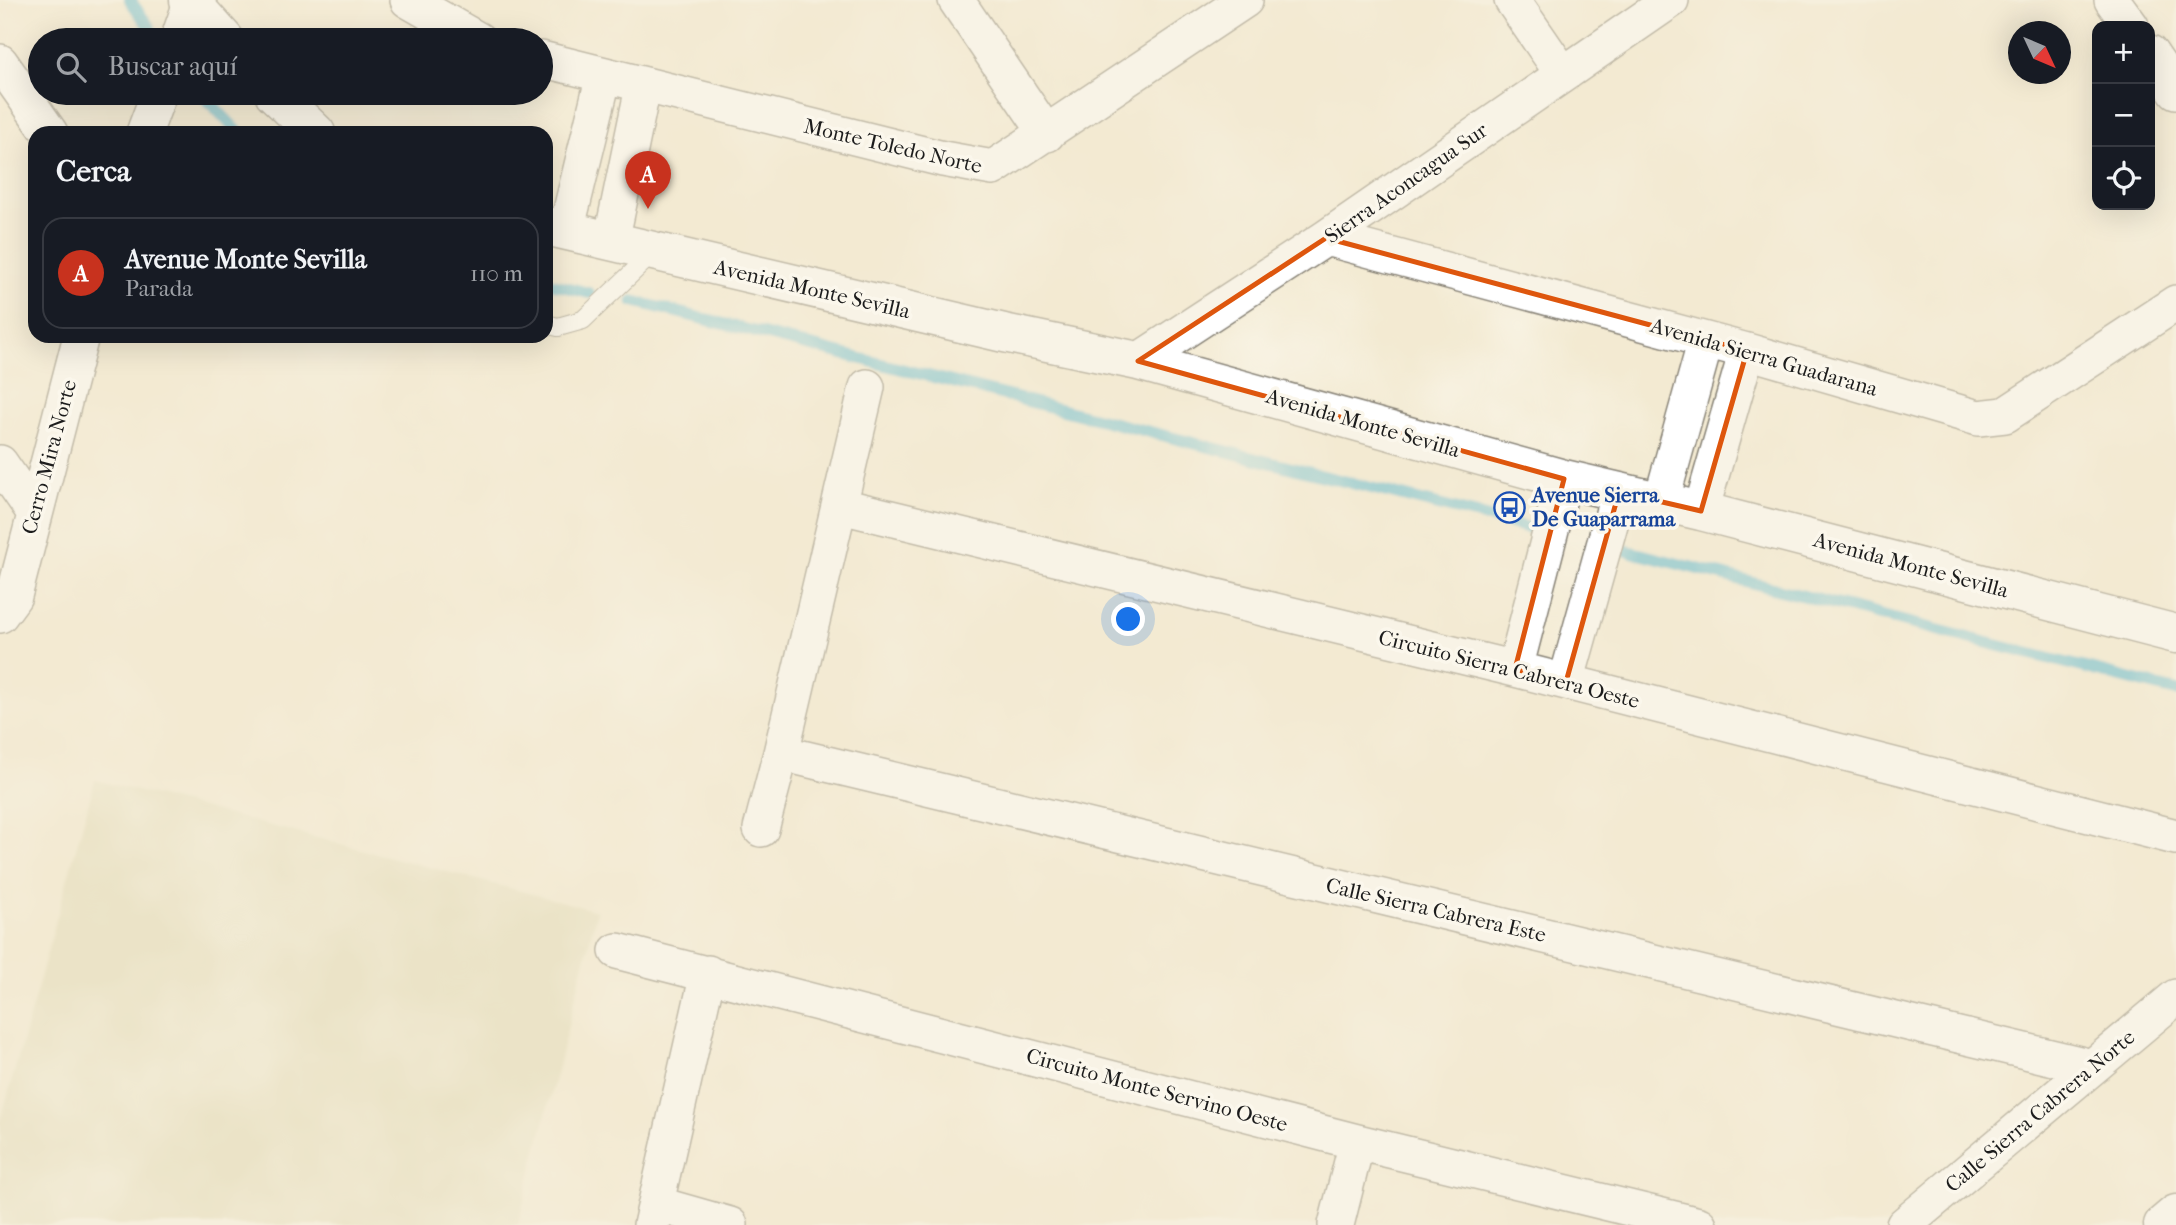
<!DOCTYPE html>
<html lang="es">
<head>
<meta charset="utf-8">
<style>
	:root { --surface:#171b24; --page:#242831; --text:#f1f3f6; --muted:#9ea1a6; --line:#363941; --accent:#c8321e }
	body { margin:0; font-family:"IM FELL French Canon",serif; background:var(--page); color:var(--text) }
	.controls { position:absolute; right:21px; top:21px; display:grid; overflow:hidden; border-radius:14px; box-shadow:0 7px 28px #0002 }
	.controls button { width:63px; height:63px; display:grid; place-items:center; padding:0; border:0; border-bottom:2px solid var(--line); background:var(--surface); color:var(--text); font:35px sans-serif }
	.compass { position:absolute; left:2008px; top:21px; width:63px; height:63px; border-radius:50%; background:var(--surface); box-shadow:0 7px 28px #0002; rotate:134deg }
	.you { position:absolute; left:1129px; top:620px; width:24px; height:24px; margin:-18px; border:5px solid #fff; border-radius:50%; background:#1a73e8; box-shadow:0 0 0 10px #1a73e833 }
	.badge { display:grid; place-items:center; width:46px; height:46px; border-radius:50%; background:var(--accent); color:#fff; font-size:23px; font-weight:700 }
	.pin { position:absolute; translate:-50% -58px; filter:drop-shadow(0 2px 4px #0008) }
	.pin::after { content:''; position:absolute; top:37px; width:24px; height:21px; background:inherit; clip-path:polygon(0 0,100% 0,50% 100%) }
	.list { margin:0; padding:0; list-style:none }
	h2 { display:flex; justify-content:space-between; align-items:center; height:91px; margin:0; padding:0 28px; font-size:30px }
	h2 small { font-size:23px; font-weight:400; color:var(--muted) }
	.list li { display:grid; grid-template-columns:46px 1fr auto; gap:21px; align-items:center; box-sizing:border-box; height:112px; margin:0 14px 14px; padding:0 14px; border:2px solid var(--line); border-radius:21px }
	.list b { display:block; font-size:26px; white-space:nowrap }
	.list p { margin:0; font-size:23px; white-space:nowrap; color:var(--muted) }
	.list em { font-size:23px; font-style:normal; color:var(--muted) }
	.icon { flex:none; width:38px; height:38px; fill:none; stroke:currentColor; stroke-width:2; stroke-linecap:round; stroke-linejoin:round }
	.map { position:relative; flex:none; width:2176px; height:1225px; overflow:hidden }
	.search { position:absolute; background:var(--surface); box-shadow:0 7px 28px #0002; left:28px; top:28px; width:525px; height:77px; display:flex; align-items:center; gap:18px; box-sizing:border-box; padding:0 24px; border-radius:38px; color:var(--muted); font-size:26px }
	.panel { position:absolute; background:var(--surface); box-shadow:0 7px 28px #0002; left:28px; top:126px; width:525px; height:217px; border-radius:21px }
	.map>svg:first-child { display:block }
</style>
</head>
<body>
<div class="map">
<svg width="2176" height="1225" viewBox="0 0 2176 1225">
	<rect width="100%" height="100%" fill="#fbf7ec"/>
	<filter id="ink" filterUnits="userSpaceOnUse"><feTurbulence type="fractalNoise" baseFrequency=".0143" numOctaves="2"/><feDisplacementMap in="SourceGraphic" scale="14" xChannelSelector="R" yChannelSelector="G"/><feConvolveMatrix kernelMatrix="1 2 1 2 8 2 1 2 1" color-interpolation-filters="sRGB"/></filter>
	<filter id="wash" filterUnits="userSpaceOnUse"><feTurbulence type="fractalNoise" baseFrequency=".00686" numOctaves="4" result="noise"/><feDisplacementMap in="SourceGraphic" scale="28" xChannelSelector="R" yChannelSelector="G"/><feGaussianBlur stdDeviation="1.57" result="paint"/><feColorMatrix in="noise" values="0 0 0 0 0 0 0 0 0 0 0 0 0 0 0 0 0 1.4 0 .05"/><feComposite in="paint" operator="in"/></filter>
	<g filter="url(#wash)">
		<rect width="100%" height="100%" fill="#f3ead2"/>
		<path fill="#e2dcba" d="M95 780 597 911 518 1225H0V1123Z"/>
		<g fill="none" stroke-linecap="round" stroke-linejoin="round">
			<path stroke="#53b6d1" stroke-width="12" d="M130 0 150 28
				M201 93 239 133
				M546 282 589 293
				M633 301 1529 528
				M1616 548 2176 691"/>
		</g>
	</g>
	<g filter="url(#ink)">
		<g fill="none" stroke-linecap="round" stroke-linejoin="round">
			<defs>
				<path id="lane" d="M546 324 558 327 583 320 654 252"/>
				<path id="street" d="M408 0 478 40
					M956 0 1047 134
					M1512 0 1563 74
					M2112 0 2131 26
					M178 40 191 3
					M2150 53 2176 91
					M541 59 943 159 993 168 1245 0
					M0 62 50 133
					M144 133 159 93
					M566 231 604 75
					M1326 238 1747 351 1978 418 2005 415 2176 303
					M611 242 643 87
					M1138 361 1326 238 1671 0
					M0 463 34 512
					M1661 502 1706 340
					M841 506 1515 669 2176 837
					M1701 511 1747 351
					M0 615 14 596 81 336
					M1515 669 1564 479
					M1566 682 1619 492
					M781 753 2092 1067
					M761 829 781 753 867 387
					M617 951 1357 1142 1699 1225
					M656 1204 730 1225
					M651 1225 708 973
					M1336 1225 1357 1142
					M1904 1225 2176 997"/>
				<path id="secondary" d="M189 0 225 40
					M274 93 316 133
					M546 226 1004 333 1138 361 1564 479 1701 511 2176 634
					M2163 1225 2176 1214"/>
			</defs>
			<use href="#lane" stroke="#888377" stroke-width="20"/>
			<use href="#street" stroke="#888377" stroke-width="38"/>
			<use href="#secondary" stroke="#888377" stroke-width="41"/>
			<use href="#lane" stroke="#fff" stroke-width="18"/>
			<use href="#street" stroke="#fff" stroke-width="35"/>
			<use href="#secondary" stroke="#fff" stroke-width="38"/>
		</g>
	</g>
	<path d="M0 0H2176V1225H0ZM1326 238 1747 351 1701 511 1619 492 1566 682 1515 669 1564 479 1138 361Z" fill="#f3ead2" fill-opacity=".55" fill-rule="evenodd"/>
	<path fill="none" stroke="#de560d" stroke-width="5" stroke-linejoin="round" d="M1326 238 1747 351 1701 511 1619 492 1566 682 1515 669 1564 479 1138 361Z"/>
	<defs>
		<symbol id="bus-ring" viewBox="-11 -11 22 22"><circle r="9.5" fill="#fbf7ec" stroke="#1a4fb4" stroke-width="1.5"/><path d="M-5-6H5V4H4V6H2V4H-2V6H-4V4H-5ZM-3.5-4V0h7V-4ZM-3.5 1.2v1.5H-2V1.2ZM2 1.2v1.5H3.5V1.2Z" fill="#1a4fb4"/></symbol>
	</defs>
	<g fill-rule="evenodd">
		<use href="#bus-ring" x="1492" y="490" width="35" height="35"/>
	</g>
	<g text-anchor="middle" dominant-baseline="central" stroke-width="7" stroke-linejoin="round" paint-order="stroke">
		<g font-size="21" fill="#1c1c1c" stroke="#fbf7ec">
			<text transform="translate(893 146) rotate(13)">Monte Toledo Norte</text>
			<text transform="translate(1406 183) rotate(-35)">Sierra Aconcagua Sur</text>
			<text transform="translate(812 289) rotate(13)">Avenida Monte Sevilla</text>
			<text transform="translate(1764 357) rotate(16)">Avenida Sierra Guadarana</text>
			<text transform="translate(1363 423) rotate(16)">Avenida Monte Sevilla</text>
			<text transform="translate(49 457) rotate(-75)">Cerro Mira Norte</text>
			<text transform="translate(1911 565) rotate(15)">Avenida Monte Sevilla</text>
			<text transform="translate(1509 669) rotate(14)">Circuito Sierra Cabrera Oeste</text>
			<text transform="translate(1436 910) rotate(13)">Calle Sierra Cabrera Este</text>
			<text transform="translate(1157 1090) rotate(15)">Circuito Monte Servino Oeste</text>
			<text transform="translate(2040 1111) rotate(-40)">Calle Sierra Cabrera Norte</text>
		</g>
		<g font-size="21" font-weight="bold" fill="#164399" stroke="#fbf7ec" text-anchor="start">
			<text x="1532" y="495">Avenue Sierra<tspan x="1532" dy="24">De Guaparrama</tspan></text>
		</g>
	</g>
</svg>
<div class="controls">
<button>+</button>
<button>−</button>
<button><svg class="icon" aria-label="locate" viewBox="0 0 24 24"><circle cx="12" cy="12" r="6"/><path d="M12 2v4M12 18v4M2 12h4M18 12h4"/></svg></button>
</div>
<svg class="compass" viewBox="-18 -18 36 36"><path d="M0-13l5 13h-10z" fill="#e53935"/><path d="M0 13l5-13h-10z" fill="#9ea1a6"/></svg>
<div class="you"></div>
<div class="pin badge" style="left:648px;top:209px">A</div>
<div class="search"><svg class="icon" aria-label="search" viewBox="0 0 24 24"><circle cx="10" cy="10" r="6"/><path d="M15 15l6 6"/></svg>Buscar aquí</div>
<section class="panel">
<h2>Cerca<small></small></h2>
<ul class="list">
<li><span class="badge">A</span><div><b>Avenue Monte Sevilla</b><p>Parada</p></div><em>110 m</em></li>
</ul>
</section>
</div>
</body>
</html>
